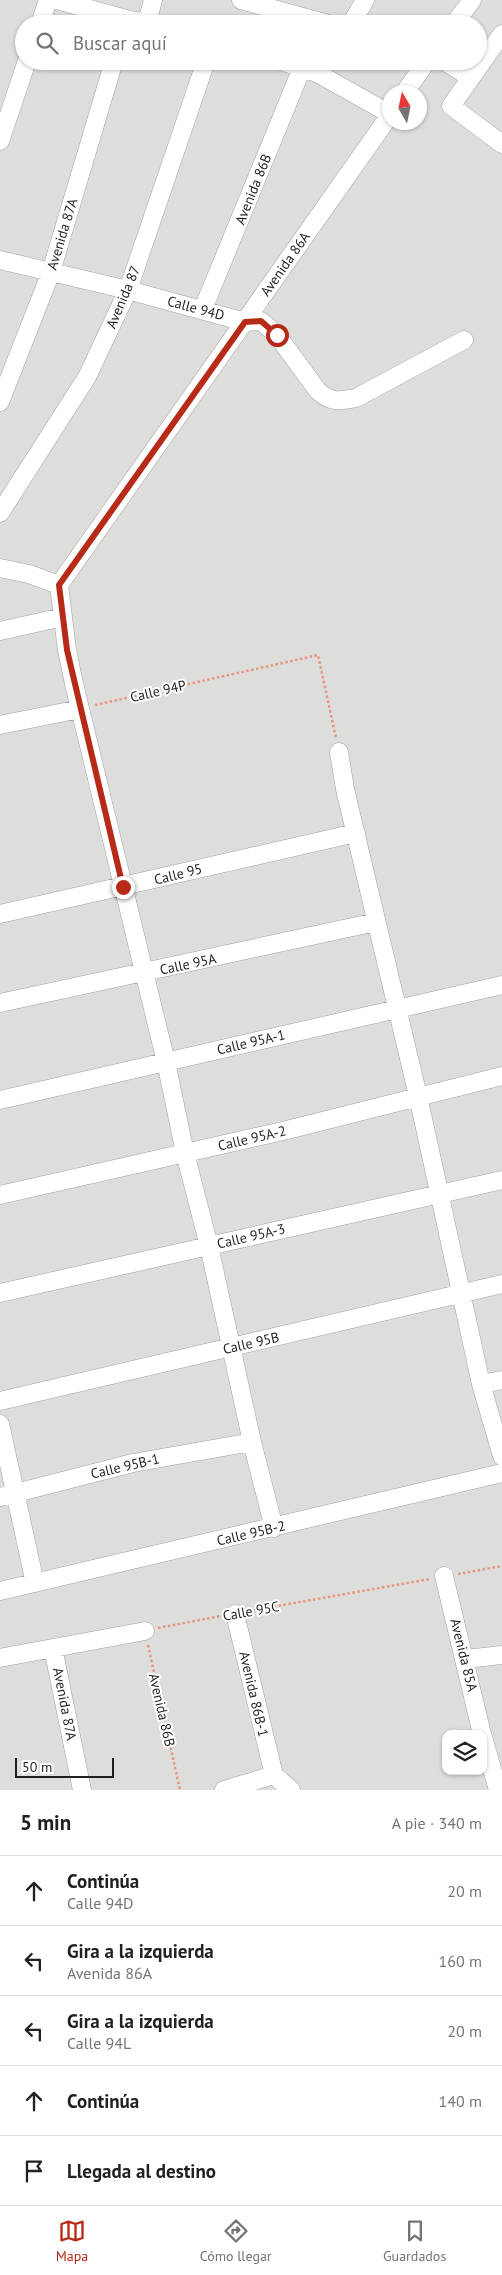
<!DOCTYPE html>
<html lang="es">
<head>
<meta charset="utf-8">
<style>
	:root { --surface:#fff; --page:#f2f2f2; --text:#202124; --muted:#757577; --line:#e0e0e0; --accent:#b72a17 }
	body { margin:0; font-family:"PT Sans",sans-serif; background:var(--page); color:var(--text) }
	.controls { position:absolute; right:15px; bottom:15px; display:grid; overflow:hidden; border-radius:10px; box-shadow:0 1px 4px #0004 }
	.controls button { width:45px; height:45px; display:grid; place-items:center; padding:0; border:0; border-bottom:1px solid var(--line); background:var(--surface); color:var(--text); font:25px sans-serif }
	.compass { position:absolute; left:382px; top:85px; width:45px; height:45px; border-radius:50%; background:var(--surface); box-shadow:0 1px 4px #0004; rotate:351deg }
	.scale { position:absolute; left:15px; bottom:12px; width:99px; box-sizing:border-box; padding-left:5px; border:2px solid #1f1f1f; border-top:0; font-size:14px; line-height:18px; white-space:nowrap; color:#1f1f1f; -webkit-text-stroke:4px #fff; paint-order:stroke }
	.stop { position:absolute; width:15px; height:15px; margin:-11px; border:4px solid #b72a17; border-radius:50%; background:#fff }
	.stop.end { background:#b72a17; border-color:#fff; box-shadow:0 1px 5px #0008 }
	.list { margin:0; padding:0; list-style:none }
	h2 { display:flex; justify-content:space-between; align-items:center; height:65px; margin:0; padding:0 20px; font-size:21px }
	h2 small { font-size:16px; font-weight:400; color:var(--muted) }
	.list li { display:grid; grid-template-columns:32px 1fr auto; gap:15px; align-items:center; box-sizing:border-box; height:70px; padding:0 20px; border-top:1px solid var(--line) }
	.list b { display:block; font-size:19px; white-space:nowrap }
	.list p { margin:0; font-size:16px; white-space:nowrap; color:var(--muted) }
	.list em { font-size:16px; font-style:normal; color:var(--muted) }
	.icon { flex:none; width:28px; height:28px; fill:none; stroke:currentColor; stroke-width:2; stroke-linecap:round; stroke-linejoin:round }
	.map { position:relative; flex:none; width:502px; height:1790px; overflow:hidden }
	.search { position:absolute; background:var(--surface); box-shadow:0 1px 4px #0004; left:15px; right:15px; top:15px; height:55px; display:flex; align-items:center; gap:12px; box-sizing:border-box; padding:0 18px; border-radius:28px; color:var(--muted); font-size:19px }
	.sheet { height:415px; background:var(--surface) }
	nav { display:flex; justify-content:space-around; align-items:center; box-sizing:border-box; height:70px; border-top:1px solid var(--line); background:var(--surface); font-size:14px; color:var(--muted) }
	nav a { display:grid; justify-items:center; gap:2px }
	nav .on { color:var(--accent) }
	.map>svg:first-child { display:block }
</style>
</head>
<body>
<div class="map">
<svg width="502" height="1790" viewBox="0 0 502 1790">
	<rect width="100%" height="100%" fill="#efede7"/>
	<path fill="#dddddc" fill-rule="evenodd" d="M0 0H502V1790H0ZM24 24H478V61H24ZM390 92H420V122H390ZM446 1734H483V1771H446Z"/>
	<g fill="none" stroke-linecap="round" stroke-linejoin="round">
		<defs>
			<path id="minor" d="M57 0 126 19 151 24
				M241 0 328 24
				M147 23 153 0
				M40 24 48 0
				M351 24 365 0
				M454 24 472 0
				M502 34 451 106 502 144
				M281 61 317 73 390 114
				M444 61 471 78
				M405 92 427 61
				M0 141 27 61
				M0 260 128 290 245 322 261 321 277 335 318 391C331 403 340 401 356 398L464 340
				M203 309 302 68
				M0 402 51 272 114 61
				M0 513 87 377 128 290 206 61
				M0 568 29 574 59 585 67 650 74 684 166 1062 185 1153 209 1246 252 1442 274 1528
				M59 585 390 115
				M0 631 63 617
				M0 725 80 709
				M339 752 345 789 418 1096 481 1384 502 1456
				M0 914 356 833
				M0 1003 376 922
				M0 1100 502 985
				M0 1195 287 1130 502 1076
				M0 1293 502 1180
				M481 1384 502 1380
				M0 1401 502 1284
				M0 1424 35 1583
				M0 1497 133 1463 252 1442
				M444 1576 482 1734
				M0 1591 502 1473
				M235 1614 274 1775
				M53 1648 82 1790
				M0 1658 145 1631
				M466 1659 502 1655
				M483 1737 498 1790
				M274 1775 291 1790
				M224 1790 274 1775"/>
		</defs>
		<use href="#minor" stroke="#a3a3a3" stroke-width="19"/>
		<path stroke="#ea957d" stroke-width="2.5" stroke-dasharray="2.5 2.5" stroke-linecap="butt" d="M95 705 318 655 336 738
			M458 1574 502 1566
			M249 1611 430 1579
			M158 1628 221 1616
			M148 1645 180 1790"/>
		<use href="#minor" stroke="#fff" stroke-width="18"/>
	</g>
	<g fill="none" stroke-linecap="round" stroke-linejoin="round">
		<path stroke="#b72a17" stroke-width="6" d="M123 887 67 650 59 585 245 322 261 321 277 335"/>
	</g>
	<g text-anchor="middle" dominant-baseline="central" stroke-width="4" stroke-linejoin="round" paint-order="stroke">
		<g font-size="14" fill="#1f1f1f" stroke="#fff">
			<text transform="translate(253 189) rotate(-68)">Avenida 86B</text>
			<text transform="translate(62 234) rotate(-73)">Avenida 87A</text>
			<text transform="translate(285 264) rotate(-55)">Avenida 86A</text>
			<text transform="translate(123 297) rotate(-67)">Avenida 87</text>
			<text transform="translate(196 308) rotate(15)">Calle 94D</text>
			<text transform="translate(158 691) rotate(-13)">Calle 94P</text>
			<text transform="translate(178 874) rotate(-14)">Calle 95</text>
			<text transform="translate(188 964) rotate(-12)">Calle 95A</text>
			<text transform="translate(251 1042) rotate(-13)">Calle 95A-1</text>
			<text transform="translate(252 1138) rotate(-13)">Calle 95A-2</text>
			<text transform="translate(251 1236) rotate(-13)">Calle 95A-3</text>
			<text transform="translate(251 1343) rotate(-13)">Calle 95B</text>
			<text transform="translate(125 1466) rotate(-13)">Calle 95B-1</text>
			<text transform="translate(251 1533) rotate(-13)">Calle 95B-2</text>
			<text transform="translate(251 1611) rotate(-10)">Calle 95C</text>
			<text transform="translate(464 1655) rotate(76)">Avenida 85A</text>
			<text transform="translate(254 1694) rotate(77)">Avenida 86B-1</text>
			<text transform="translate(65 1704) rotate(79)">Avenida 87A</text>
			<text transform="translate(162 1710) rotate(77)">Avenida 86B</text>
		</g>
	</g>
</svg>
<div class="controls">
<button><svg class="icon" aria-label="layers" viewBox="0 0 24 24"><path d="M12 4l9 5-9 5-9-5zM3 14l9 5 9-5"/></svg></button>
</div>
<svg class="compass" viewBox="-18 -18 36 36"><path d="M0-13l5 13h-10z" fill="#e53935"/><path d="M0 13l5-13h-10z" fill="#757577"/></svg>
<div class="scale">50 m</div>
<div class="stop" style="left:277px;top:335px"></div>
<div class="stop end" style="left:123px;top:887px"></div>
<div class="search"><svg class="icon" aria-label="search" viewBox="0 0 24 24"><circle cx="10" cy="10" r="6"/><path d="M15 15l6 6"/></svg>Buscar aquí</div>
</div>
<section class="sheet">
<h2>5 min<small>A pie · 340 m</small></h2>
<ul class="list">
<li><svg class="icon" aria-label="ahead" viewBox="0 0 24 24"><path d="M12 20V5M6 11l6-6 6 6"/></svg><div><b>Continúa</b><p>Calle 94D</p></div><em>20 m</em></li>
<li><svg class="icon" aria-label="left" viewBox="0 0 24 24"><path d="M17 20v-9H6M10 6l-5 5 5 5"/></svg><div><b>Gira a la izquierda</b><p>Avenida 86A</p></div><em>160 m</em></li>
<li><svg class="icon" aria-label="left" viewBox="0 0 24 24"><path d="M17 20v-9H6M10 6l-5 5 5 5"/></svg><div><b>Gira a la izquierda</b><p>Calle 94L</p></div><em>20 m</em></li>
<li><svg class="icon" aria-label="ahead" viewBox="0 0 24 24"><path d="M12 20V5M6 11l6-6 6 6"/></svg><div><b>Continúa</b></div><em>140 m</em></li>
<li><svg class="icon" aria-label="arrive" viewBox="0 0 24 24"><path d="M6 21V4h12l-3 4 3 4H6"/></svg><div><b>Llegada al destino</b></div></li>
</ul>
</section>
<nav>
<a class="on"><svg class="icon" aria-label="map" viewBox="0 0 24 24"><path d="M3 6l6-2 6 2 6-2v14l-6 2-6-2-6 2zM9 4v14M15 6v14"/></svg>Mapa</a>
<a><svg class="icon" aria-label="directions" viewBox="0 0 24 24"><path d="M12 3l9 9-9 9-9-9zM9 14v-3h6M13 9l2 2-2 2"/></svg>Cómo llegar</a>
<a><svg class="icon" aria-label="saved" viewBox="0 0 24 24"><path d="M7 4h10v16l-5-4-5 4z"/></svg>Guardados</a>
</nav>
</body>
</html>
